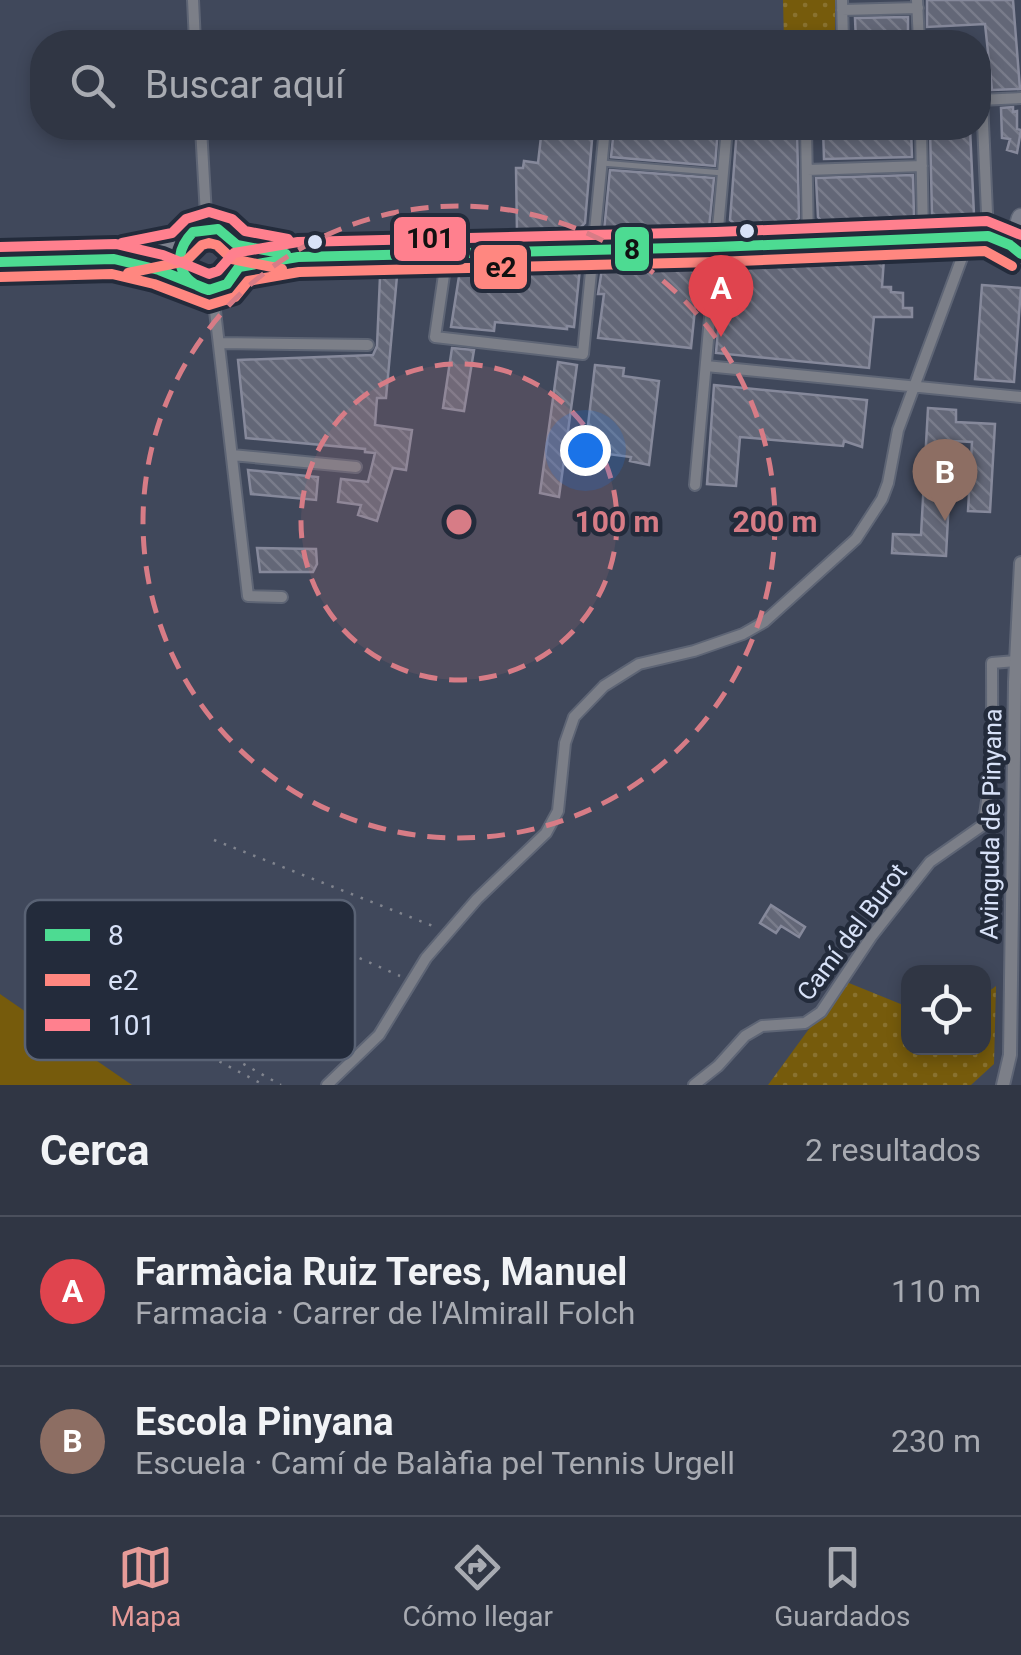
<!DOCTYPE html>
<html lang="es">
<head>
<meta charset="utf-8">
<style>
	:root { --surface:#303644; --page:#383e4b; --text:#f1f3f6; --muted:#a8abb2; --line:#4b505d; --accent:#e69b98 }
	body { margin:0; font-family:Roboto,sans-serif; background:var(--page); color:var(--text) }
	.controls { position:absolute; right:30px; bottom:30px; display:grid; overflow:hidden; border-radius:20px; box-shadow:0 5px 15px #0003 }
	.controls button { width:90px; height:90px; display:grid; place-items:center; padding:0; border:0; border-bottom:2px solid var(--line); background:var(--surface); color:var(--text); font:50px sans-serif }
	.you { position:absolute; left:585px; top:450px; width:35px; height:35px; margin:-25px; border:8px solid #fff; border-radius:50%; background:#1a73e8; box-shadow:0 0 0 15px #1a73e833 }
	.badge { display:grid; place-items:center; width:65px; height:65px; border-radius:50%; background:var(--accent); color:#fff; font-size:32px; font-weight:700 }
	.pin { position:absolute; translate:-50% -82px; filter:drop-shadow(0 2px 5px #0008) }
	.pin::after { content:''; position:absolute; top:52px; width:35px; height:30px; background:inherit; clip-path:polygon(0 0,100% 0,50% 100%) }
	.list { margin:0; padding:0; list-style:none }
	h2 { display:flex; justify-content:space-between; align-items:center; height:130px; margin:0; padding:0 40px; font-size:42px }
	h2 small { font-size:32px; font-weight:400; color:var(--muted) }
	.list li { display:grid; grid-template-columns:65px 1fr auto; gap:30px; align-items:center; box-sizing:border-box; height:150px; padding:0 40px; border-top:2px solid var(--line) }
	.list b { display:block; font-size:38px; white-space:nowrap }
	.list p { margin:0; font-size:32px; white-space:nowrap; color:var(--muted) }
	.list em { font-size:32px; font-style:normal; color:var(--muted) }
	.icon { flex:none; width:55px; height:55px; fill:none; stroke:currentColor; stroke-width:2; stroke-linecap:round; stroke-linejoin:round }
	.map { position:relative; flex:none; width:1021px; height:1085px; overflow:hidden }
	.search { position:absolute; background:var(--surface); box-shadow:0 5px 15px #0003; left:30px; right:30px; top:30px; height:110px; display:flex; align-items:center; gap:25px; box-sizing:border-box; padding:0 35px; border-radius:40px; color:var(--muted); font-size:38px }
	.sheet { height:430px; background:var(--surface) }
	nav { display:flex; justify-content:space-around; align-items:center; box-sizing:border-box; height:140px; border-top:2px solid var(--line); background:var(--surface); font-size:28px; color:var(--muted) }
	nav a { display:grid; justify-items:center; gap:5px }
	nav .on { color:var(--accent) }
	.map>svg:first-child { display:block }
</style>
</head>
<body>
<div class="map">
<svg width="1021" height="1085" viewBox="0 0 1021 1085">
	<defs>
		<pattern id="green-dots" width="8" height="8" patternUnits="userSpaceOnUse" patternTransform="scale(2.5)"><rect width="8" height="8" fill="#765b0c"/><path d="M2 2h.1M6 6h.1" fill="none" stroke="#897230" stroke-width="1.8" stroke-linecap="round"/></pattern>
		<pattern id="building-back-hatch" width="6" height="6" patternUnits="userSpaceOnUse" patternTransform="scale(2.5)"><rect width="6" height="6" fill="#636777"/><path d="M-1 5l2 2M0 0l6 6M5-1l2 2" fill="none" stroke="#797c8b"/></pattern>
	</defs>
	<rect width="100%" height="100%" fill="#40485b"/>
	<path fill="url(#green-dots)" d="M783 0H835V42H784Z
		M844 981 908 1007V1048H984V995L996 986 994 1064 971 1085H768Z"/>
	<path fill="#765b0c" d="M0 994 132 1085H0Z"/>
	<path fill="url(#building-back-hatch)" stroke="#86899b" stroke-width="2.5" d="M927 0H1013L1020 89 992 90 985 24 927 27Z
		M908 17V41L895 42 894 34 868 35V42H856L855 18Z
		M1013 107V112L1017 111V129L1021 130 1017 153 1007 150 1010 139 1002 138 1001 108Z
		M542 128H593L585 223 577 231 517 233 516 168H523L524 161 538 163Z
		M614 128H638V135L641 136 667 138V128H718L715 166 611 157Z
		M737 128H797L799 218 791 226 738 227 730 220Z
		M823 128H911L912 157 824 159Z
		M930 128H970L974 215 969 221 938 222 932 216Z
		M610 170 714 178 709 228 604 231Z
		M913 175 914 217 908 223 826 226 818 217 816 178Z
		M884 258 882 287H891V292L903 293V308H912V317H874L869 368 716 353 723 270 731 262Z
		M700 260 691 348 598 338 604 294H598L603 263Z
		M500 268H580L574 327 567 326V329L495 322 494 331 451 327 460 270Z
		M397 276 386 398H377L375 425 412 430 406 470 393 468 377 521 358 515 361 505 338 502 341 479 368 482 375 453 365 452V449L246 438 238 360 373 355 377 346 380 277Z
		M982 285 1021 288 1014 382 975 379Z
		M452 348 474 350 464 411 443 408Z
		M558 362 577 365 559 497 540 493Z
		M595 365 624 368 623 376 659 381 649 465 630 461 631 457 585 451Z
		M714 385 867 400 862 447 844 441 843 446 740 437 736 486 707 484Z
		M928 408 956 410V422L995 424 990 512 968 511 972 442 952 441 946 556 892 553 893 534 921 535Z
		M248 470 318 477 316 500 251 494Z
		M257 548 316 549 317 564 313 572H260Z
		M771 905 805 927 799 937 781 926 776 933 760 923Z"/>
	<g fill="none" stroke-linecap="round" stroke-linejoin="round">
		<defs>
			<path id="service" d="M602 163 723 173"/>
			<path id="minor" d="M193 0 195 42
				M842 0 843 42
				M917 0 919 42
				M842 10 918 8
				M978 100 1021 98
				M982 100 988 236
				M201 128 206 215 225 232
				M806 128 808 243
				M921 128 923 238
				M807 170 922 166
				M193 232 206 215
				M447 254 435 337 583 354 605 128
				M201 289 215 311
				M218 289 215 311 248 596 282 597
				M219 343 368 345
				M706 366 1021 397
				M232 455 356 467
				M695 485 727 128
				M327 1085 379 1035 426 958 477 899 546 833 558 811 565 743 574 717 604 686 639 664 694 651 743 634 764 622 856 539 882 499 888 483 898 430 970 236
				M694 1085 718 1066 745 1036 762 1026 805 1023 821 1012 871 937 930 862 983 825C994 771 992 717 992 663L1016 661"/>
			<path id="tertiary" d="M1003 1085 1010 1055 1015 682 1021 563"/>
			<path id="primary" d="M1021 218 1016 235 1021 254
				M178 259a31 31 0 1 1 62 0a31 31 0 1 1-62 0Z
				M237 245 288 255
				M127 258 180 247
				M0 262 114 259 185 279
				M239 267 298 257 716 247 988 236 1019 250"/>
		</defs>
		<use href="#service" stroke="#5e6575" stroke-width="9"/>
		<use href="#minor" stroke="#5e6575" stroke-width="14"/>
		<use href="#tertiary" stroke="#5e6575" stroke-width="16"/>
		<use href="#primary" stroke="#5e6575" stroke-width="21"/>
		<path stroke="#80848e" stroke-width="2.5" stroke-dasharray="2.5 8" stroke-linecap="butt" d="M214 840 438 928
			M223 906 250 910 400 976
			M62 1023 85 990 101 984 281 1085
			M173 1037 264 1085"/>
		<use href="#service" stroke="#7c7f88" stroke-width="5"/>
		<use href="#minor" stroke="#7c7f88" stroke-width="10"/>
		<use href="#tertiary" stroke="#7c7f88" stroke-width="12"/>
		<use href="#primary" stroke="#7c808d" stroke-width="18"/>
		<defs>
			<path id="bus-1" d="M0 262 114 259 159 270 209 290 227 284 239 267
				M239 267 298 257 716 247 988 236 1010 245 1021 254
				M208 290C178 281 171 255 193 232L218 229 237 245 286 254"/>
			<path id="bus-2" d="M128 273 186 261 202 245 209 243 217 245 232 259 282 269
				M0 277 112 274 154 284 209 305 235 297 248 281 299 272 716 262 985 251 1012 266"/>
			<path id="bus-3" d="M122 243 172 233 186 219 209 212 232 219 245 231 288 239
				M0 247 116 244 163 255 209 274 218 271 234 253 298 242 716 232 987 221 1021 235"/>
		</defs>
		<use href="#bus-1" stroke="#232b3b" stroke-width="18"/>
		<use href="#bus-2" stroke="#232b3b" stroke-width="18"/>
		<use href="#bus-3" stroke="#232b3b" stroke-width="18"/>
		<use href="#bus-1" stroke="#4ddb92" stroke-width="10"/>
		<use href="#bus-2" stroke="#ff8780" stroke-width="10"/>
		<use href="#bus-3" stroke="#ff808e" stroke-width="10"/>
	</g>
	<circle cx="459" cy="522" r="158" fill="#d77c86" fill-opacity=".12"/>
	<g fill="none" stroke="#d77c86" stroke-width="5" stroke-dasharray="18 12">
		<circle cx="459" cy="522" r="158"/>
		<circle cx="459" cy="522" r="316"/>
	</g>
	<g fill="#d8e2f8" stroke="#232b3b" stroke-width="4">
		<circle cx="747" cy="231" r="9"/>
		<circle cx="315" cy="242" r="9"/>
	</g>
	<g text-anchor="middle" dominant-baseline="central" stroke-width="9" stroke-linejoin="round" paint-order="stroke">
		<g font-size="25" fill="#d8e2f8" stroke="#232b3b">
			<text transform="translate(991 824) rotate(-89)">Avinguda de Pinyana</text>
			<text transform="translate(852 932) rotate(-53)">Camí del Burot</text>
		</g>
	</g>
	<rect x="25" y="900" width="330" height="160" rx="15" fill="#232b3b" stroke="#596274" stroke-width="2.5"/>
	<rect x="45" y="929" width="45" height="12" fill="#4ddb92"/>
	<rect x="45" y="974" width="45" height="12" fill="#ff8780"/>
	<rect x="45" y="1019" width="45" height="12" fill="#ff808e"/>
	<g font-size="28" fill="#d8e2f8">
		<text x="108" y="945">8</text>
		<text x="108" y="990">e2</text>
		<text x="108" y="1035">101</text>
	</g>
	<circle cx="459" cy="522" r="15" fill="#d77c86" stroke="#232b3b" stroke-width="5"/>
	<g font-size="30" text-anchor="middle" font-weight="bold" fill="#d77c86" stroke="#232b3b" stroke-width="9" stroke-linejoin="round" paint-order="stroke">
		<text x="617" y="532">100 m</text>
		<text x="775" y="532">200 m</text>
	</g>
	<g stroke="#232b3b" stroke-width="4">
		<rect x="392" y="215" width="76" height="48" rx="10" fill="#ff808e"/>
		<rect x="613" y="225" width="38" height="48" rx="10" fill="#4ddb92"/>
		<rect x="472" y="243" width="57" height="48" rx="10" fill="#ff8780"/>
	</g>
	<g font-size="28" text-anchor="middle" font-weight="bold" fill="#111">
		<text x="430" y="248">101</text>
		<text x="632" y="259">8</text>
		<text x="501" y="277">e2</text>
	</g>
</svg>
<div class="controls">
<button><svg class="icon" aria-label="locate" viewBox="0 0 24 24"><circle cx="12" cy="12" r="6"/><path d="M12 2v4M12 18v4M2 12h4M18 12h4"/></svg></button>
</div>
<div class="you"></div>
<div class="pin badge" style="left:721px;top:337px;background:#e0444e">A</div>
<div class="pin badge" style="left:945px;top:521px;background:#8d6e63">B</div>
<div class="search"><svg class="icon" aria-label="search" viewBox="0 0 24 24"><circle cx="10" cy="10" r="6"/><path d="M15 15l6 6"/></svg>Buscar aquí</div>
</div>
<section class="sheet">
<h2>Cerca<small>2 resultados</small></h2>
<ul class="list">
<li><span class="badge" style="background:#e0444e">A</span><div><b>Farmàcia Ruiz Teres, Manuel</b><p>Farmacia · Carrer de l'Almirall Folch</p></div><em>110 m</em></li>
<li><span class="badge" style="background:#8d6e63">B</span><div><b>Escola Pinyana</b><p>Escuela · Camí de Balàfia pel Tennis Urgell</p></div><em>230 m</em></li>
</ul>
</section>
<nav>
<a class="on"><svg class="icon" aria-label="map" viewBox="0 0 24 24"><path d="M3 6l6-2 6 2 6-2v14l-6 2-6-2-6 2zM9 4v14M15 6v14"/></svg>Mapa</a>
<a><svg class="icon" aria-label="directions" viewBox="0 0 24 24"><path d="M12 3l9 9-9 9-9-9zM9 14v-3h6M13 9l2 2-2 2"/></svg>Cómo llegar</a>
<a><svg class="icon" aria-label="saved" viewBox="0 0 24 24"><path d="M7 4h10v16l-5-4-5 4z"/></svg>Guardados</a>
</nav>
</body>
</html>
